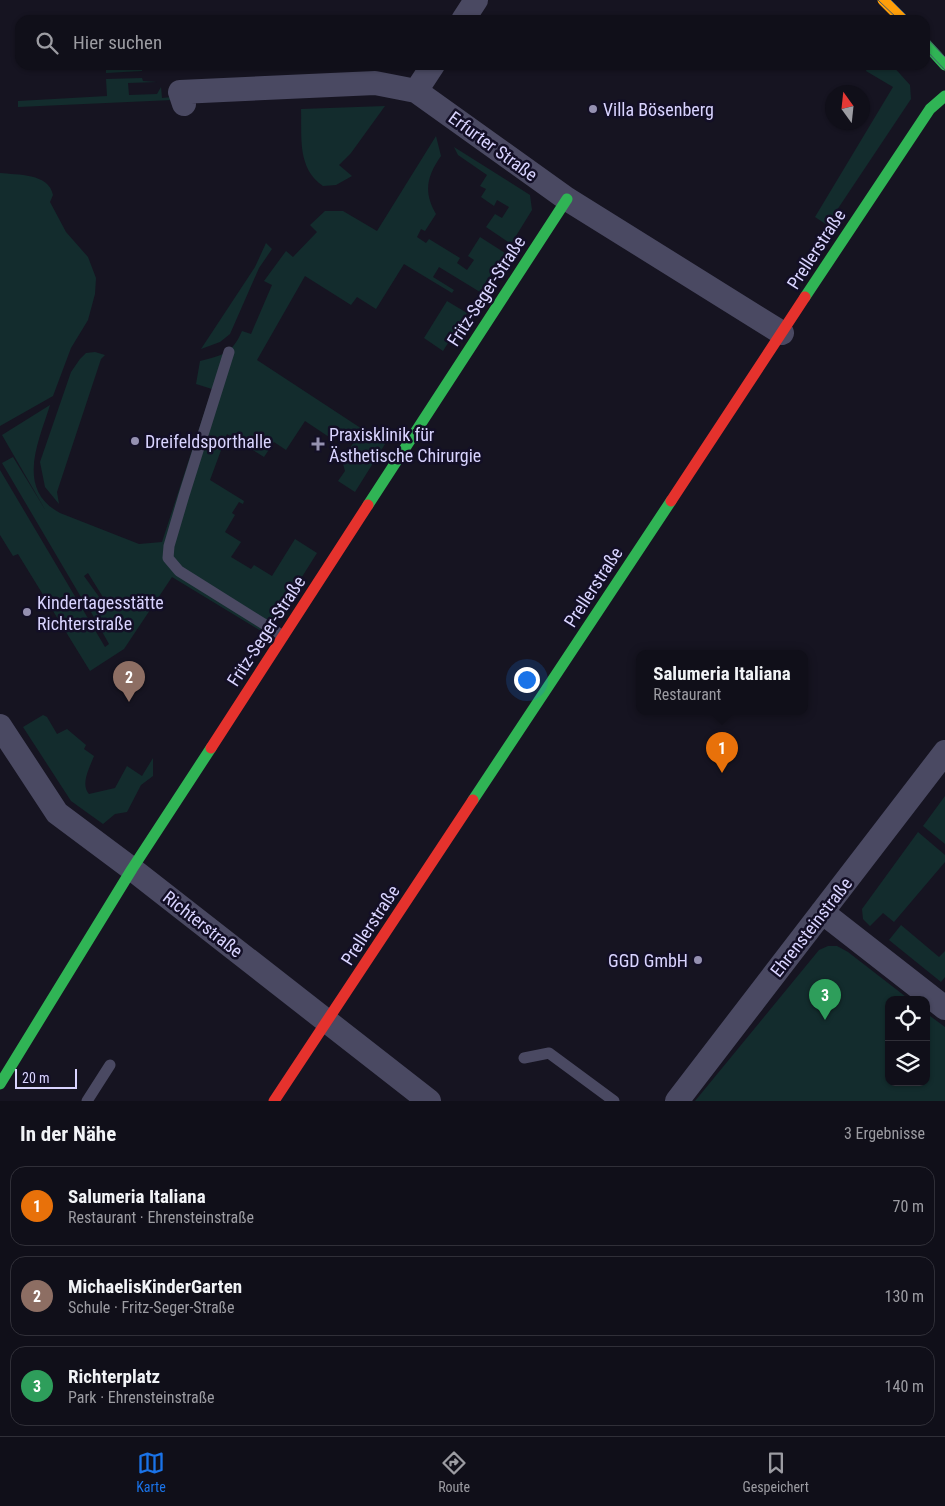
<!DOCTYPE html>
<html lang="de">
<head>
<meta charset="utf-8">
<style>
	:root { --surface:#100f19; --page:#191822; --text:#f1f3f6; --muted:#9c9ca2; --line:#302f38; --accent:#1a73e8 }
	body { margin:0; font-family:"Roboto Condensed",sans-serif; background:var(--page); color:var(--text) }
	.controls { position:absolute; right:15px; bottom:15px; display:grid; overflow:hidden; border-radius:10px; box-shadow:0 1px 4px #0004 }
	.controls button { width:45px; height:45px; display:grid; place-items:center; padding:0; border:0; border-bottom:1px solid var(--line); background:var(--surface); color:var(--text); font:25px sans-serif }
	.compass { position:absolute; left:825px; top:85px; width:45px; height:45px; border-radius:50%; background:var(--surface); box-shadow:0 1px 4px #0004; rotate:345deg }
	.scale { position:absolute; left:15px; bottom:12px; width:62px; box-sizing:border-box; padding-left:5px; border:2px solid #d9d4ff; border-top:0; font-size:14px; line-height:18px; white-space:nowrap; color:#d9d4ff; -webkit-text-stroke:4px #130f26; paint-order:stroke }
	.you { position:absolute; left:526px; top:679px; width:18px; height:18px; margin:-12px; border:4px solid #fff; border-radius:50%; background:#1a73e8; box-shadow:0 0 0 8px #1a73e833 }
	.badge { display:grid; place-items:center; width:32px; height:32px; border-radius:50%; background:var(--accent); color:#fff; font-size:16px; font-weight:700 }
	.pin { position:absolute; translate:-50% -41px; filter:drop-shadow(0 1px 2px #0008) }
	.pin::after { content:''; position:absolute; top:26px; width:18px; height:15px; background:inherit; clip-path:polygon(0 0,100% 0,50% 100%) }
	.popup { position:absolute; left:636px; top:650px; width:172px; height:65px; box-sizing:border-box; display:grid; place-content:center; border-radius:10px; background:var(--surface); filter:drop-shadow(0 1px 4px #0005); font-size:16px; white-space:nowrap; color:var(--muted) }
	.popup b { font-size:19px; color:var(--text) }
	.popup::after { content:''; position:absolute; left:50%; top:100%; margin-left:-10px; border:10px solid transparent; border-top-color:var(--surface) }
	.list { margin:0; padding:0; list-style:none }
	h2 { display:flex; justify-content:space-between; align-items:center; height:65px; margin:0; padding:0 20px; font-size:21px }
	h2 small { font-size:16px; font-weight:400; color:var(--muted) }
	.list li { display:grid; grid-template-columns:32px 1fr auto; gap:15px; align-items:center; box-sizing:border-box; height:80px; margin:0 10px 10px; padding:0 10px; border:1px solid var(--line); border-radius:15px }
	.list b { display:block; font-size:19px; white-space:nowrap }
	.list p { margin:0; font-size:16px; white-space:nowrap; color:var(--muted) }
	.list em { font-size:16px; font-style:normal; color:var(--muted) }
	.icon { flex:none; width:28px; height:28px; fill:none; stroke:currentColor; stroke-width:2; stroke-linecap:round; stroke-linejoin:round }
	.map { position:relative; flex:none; width:945px; height:1101px; overflow:hidden }
	.search { position:absolute; background:var(--surface); box-shadow:0 1px 4px #0004; left:15px; right:15px; top:15px; height:55px; display:flex; align-items:center; gap:12px; box-sizing:border-box; padding:0 18px; border-radius:15px; color:var(--muted); font-size:19px }
	.sheet { height:335px; background:var(--surface) }
	nav { display:flex; justify-content:space-around; align-items:center; box-sizing:border-box; height:70px; border-top:1px solid var(--line); background:var(--surface); font-size:14px; color:var(--muted) }
	nav a { display:grid; justify-items:center; gap:2px }
	nav .on { color:var(--accent) }
	.map>svg:first-child { display:block }
</style>
</head>
<body>
<div class="map">
<svg width="945" height="1101" viewBox="0 0 945 1101">
	<rect width="100%" height="100%" fill="#161421"/>
	<path fill="#132c2d" d="M106 65H142V71L106 73Z
		M868 65H892L910 85 911 99 827 225 815 217 893 87 866 71Z
		M142 78 143 81 157 82 128 83 129 95 157 94 161 87 162 98 172 97V100L18 107V101L107 96 106 79Z
		M385 106 351 153 339 165 352 176 336 185 323 186C297 168 302 138 301 109Z
		M436 136 441 156C427 176 423 192 436 214L425 231 421 229 417 237 426 243 429 239 460 258 457 263 467 270 474 260 468 256 480 237 505 253 480 292 439 267 433 277 454 290 452 293 404 264 376 309 357 297 351 305 305 276 257 360 385 444 355 492 338 481 345 471 342 460 354 442 337 431 332 439 305 421 286 450 274 442 264 457 227 434 210 480 244 501 243 504 239 502 232 513 235 515 225 532 241 542 231 557 251 569 254 565 272 576 295 539 317 553 266 634 172 577 124 649 90 671 18 554 13 556 0 535V470L105 647 109 644 91 612 106 602 88 573 84 576 102 601 88 609 2 463 13 457 46 511 2 435 50 405C39 441 15 489 60 513L139 544 162 542 212 389 196 384 200 361C223 355 232 354 242 331L251 334 272 285 264 281 286 251 293 257 317 232 310 225 325 211H343L377 231Z
		M454 147 530 195 532 210 511 244 486 227 495 214 502 218 509 207 497 200 494 206 481 197 486 189 480 186 487 175 458 155Z
		M0 173C17 175 49 173 53 195L50 202 66 232 88 257 96 278 95 294 88 320 71 348 53 396 0 426Z
		M266 243 272 249 259 268 230 334 220 342 201 349 255 267Z
		M447 301 467 313 443 351 424 338Z
		M95 352 105 355 101 359 57 492 59 504 45 487 40 462 71 372 80 359 86 353Z
		M43 715 47 717 57 734 67 729 86 745 84 749 94 756C90 767 80 784 89 794L115 788 127 766 142 776 153 758V776L141 785 127 812 115 814 103 824 71 801 23 727Z
		M945 796V844L923 826Z
		M918 832 945 855V862L894 922 883 913 870 926 863 919 862 909Z
		M901 925 939 957 945 951V977L941 982 889 940Z
		M828 946H837L848 952 910 1000H889V1082H926V1013L945 1027V1101H695L819 950Z"/>
	<g fill="none" stroke-linecap="round" stroke-linejoin="round">
		<path stroke="#4a4962" stroke-width="11" d="M229 352 184 495 169 546 168 558 179 571 283 636
			M524 1058 549 1053 614 1101
			M87 1101 110 1065"/>
		<path stroke="#4a4962" stroke-width="24" d="M463 20 476 0
			M416 91 433 65
			M184 104 180 92 375 83 416 91 567 199 782 333
			M0 726 57 813 132 869 429 1101
			M822 912 945 1008
			M677 1101 945 752"/>
		<path stroke="#30b455" stroke-width="11" d="M925 43 945 65
			M805 297 930 109 945 96
			M368 505 567 199
			M473 800 671 501
			M0 1084 132 869 211 748"/>
		<path stroke="#ff9f0a" stroke-width="11" d="M883 0 903 20"/>
		<path stroke="#e5322d" stroke-width="11" d="M671 501 805 297
			M211 748 368 505
			M274 1101 473 800"/>
		<path stroke="#43596b" stroke-width="1" d="M878 0 899 20
			M891 0 911 20
			M925 36 945 57
			M925 49 945 70"/>
	</g>
	<g fill="#9591b1" stroke="#130f26" stroke-width="2">
		<circle cx="593" cy="109" r="5"/>
		<circle cx="135" cy="441" r="5"/>
		<path d="M315.5 436.5h5v5h5v5h-5v5h-5v-5h-5v-5h5z"/>
		<circle cx="27" cy="612" r="5"/>
		<circle cx="698" cy="960" r="5"/>
	</g>
	<g text-anchor="middle" dominant-baseline="central" stroke-width="5" stroke-linejoin="round" paint-order="stroke">
		<g font-size="18" fill="#d9d4ff" stroke="#130f26" text-anchor="start">
			<text x="603" y="109">Villa Bösenberg</text>
			<text x="329" y="434">Praxisklinik für<tspan x="329" dy="21">Ästhetische Chirurgie</tspan></text>
			<text x="145" y="441">Dreifeldsporthalle</text>
			<text x="37" y="602">Kindertagesstätte<tspan x="37" dy="21">Richterstraße</tspan></text>
			<text x="688" y="960" text-anchor="end">GGD GmbH</text>
		</g>
		<g font-size="18" fill="#d9d4ff" stroke="#130f26">
			<text transform="translate(493 146) rotate(36)">Erfurter Straße</text>
			<text transform="translate(816 249) rotate(-57)">Prellerstraße</text>
			<text transform="translate(486 291) rotate(-57)">Fritz-Seger-Straße</text>
			<text transform="translate(593 587) rotate(-57)">Prellerstraße</text>
			<text transform="translate(266 631) rotate(-57)">Fritz-Seger-Straße</text>
			<text transform="translate(203 924) rotate(38)">Richterstraße</text>
			<text transform="translate(370 925) rotate(-57)">Prellerstraße</text>
			<text transform="translate(811 927) rotate(-52)">Ehrensteinstraße</text>
		</g>
	</g>
</svg>
<div class="controls">
<button><svg class="icon" aria-label="locate" viewBox="0 0 24 24"><circle cx="12" cy="12" r="6"/><path d="M12 2v4M12 18v4M2 12h4M18 12h4"/></svg></button>
<button><svg class="icon" aria-label="layers" viewBox="0 0 24 24"><path d="M12 4l9 5-9 5-9-5zM3 14l9 5 9-5"/></svg></button>
</div>
<svg class="compass" viewBox="-18 -18 36 36"><path d="M0-13l5 13h-10z" fill="#e53935"/><path d="M0 13l5-13h-10z" fill="#9c9ca2"/></svg>
<div class="scale">20 m</div>
<div class="you"></div>
<div class="pin badge" style="left:722px;top:773px;background:#e8710a">1</div>
<div class="popup"><b>Salumeria Italiana</b>Restaurant</div>
<div class="pin badge" style="left:129px;top:702px;background:#8d6e63">2</div>
<div class="pin badge" style="left:825px;top:1020px;background:#2e9e5b">3</div>
<div class="search"><svg class="icon" aria-label="search" viewBox="0 0 24 24"><circle cx="10" cy="10" r="6"/><path d="M15 15l6 6"/></svg>Hier suchen</div>
</div>
<section class="sheet">
<h2>In der Nähe<small>3 Ergebnisse</small></h2>
<ul class="list">
<li><span class="badge" style="background:#e8710a">1</span><div><b>Salumeria Italiana</b><p>Restaurant · Ehrensteinstraße</p></div><em>70 m</em></li>
<li><span class="badge" style="background:#8d6e63">2</span><div><b>MichaelisKinderGarten</b><p>Schule · Fritz-Seger-Straße</p></div><em>130 m</em></li>
<li><span class="badge" style="background:#2e9e5b">3</span><div><b>Richterplatz</b><p>Park · Ehrensteinstraße</p></div><em>140 m</em></li>
</ul>
</section>
<nav>
<a class="on"><svg class="icon" aria-label="map" viewBox="0 0 24 24"><path d="M3 6l6-2 6 2 6-2v14l-6 2-6-2-6 2zM9 4v14M15 6v14"/></svg>Karte</a>
<a><svg class="icon" aria-label="directions" viewBox="0 0 24 24"><path d="M12 3l9 9-9 9-9-9zM9 14v-3h6M13 9l2 2-2 2"/></svg>Route</a>
<a><svg class="icon" aria-label="saved" viewBox="0 0 24 24"><path d="M7 4h10v16l-5-4-5 4z"/></svg>Gespeichert</a>
</nav>
</body>
</html>
